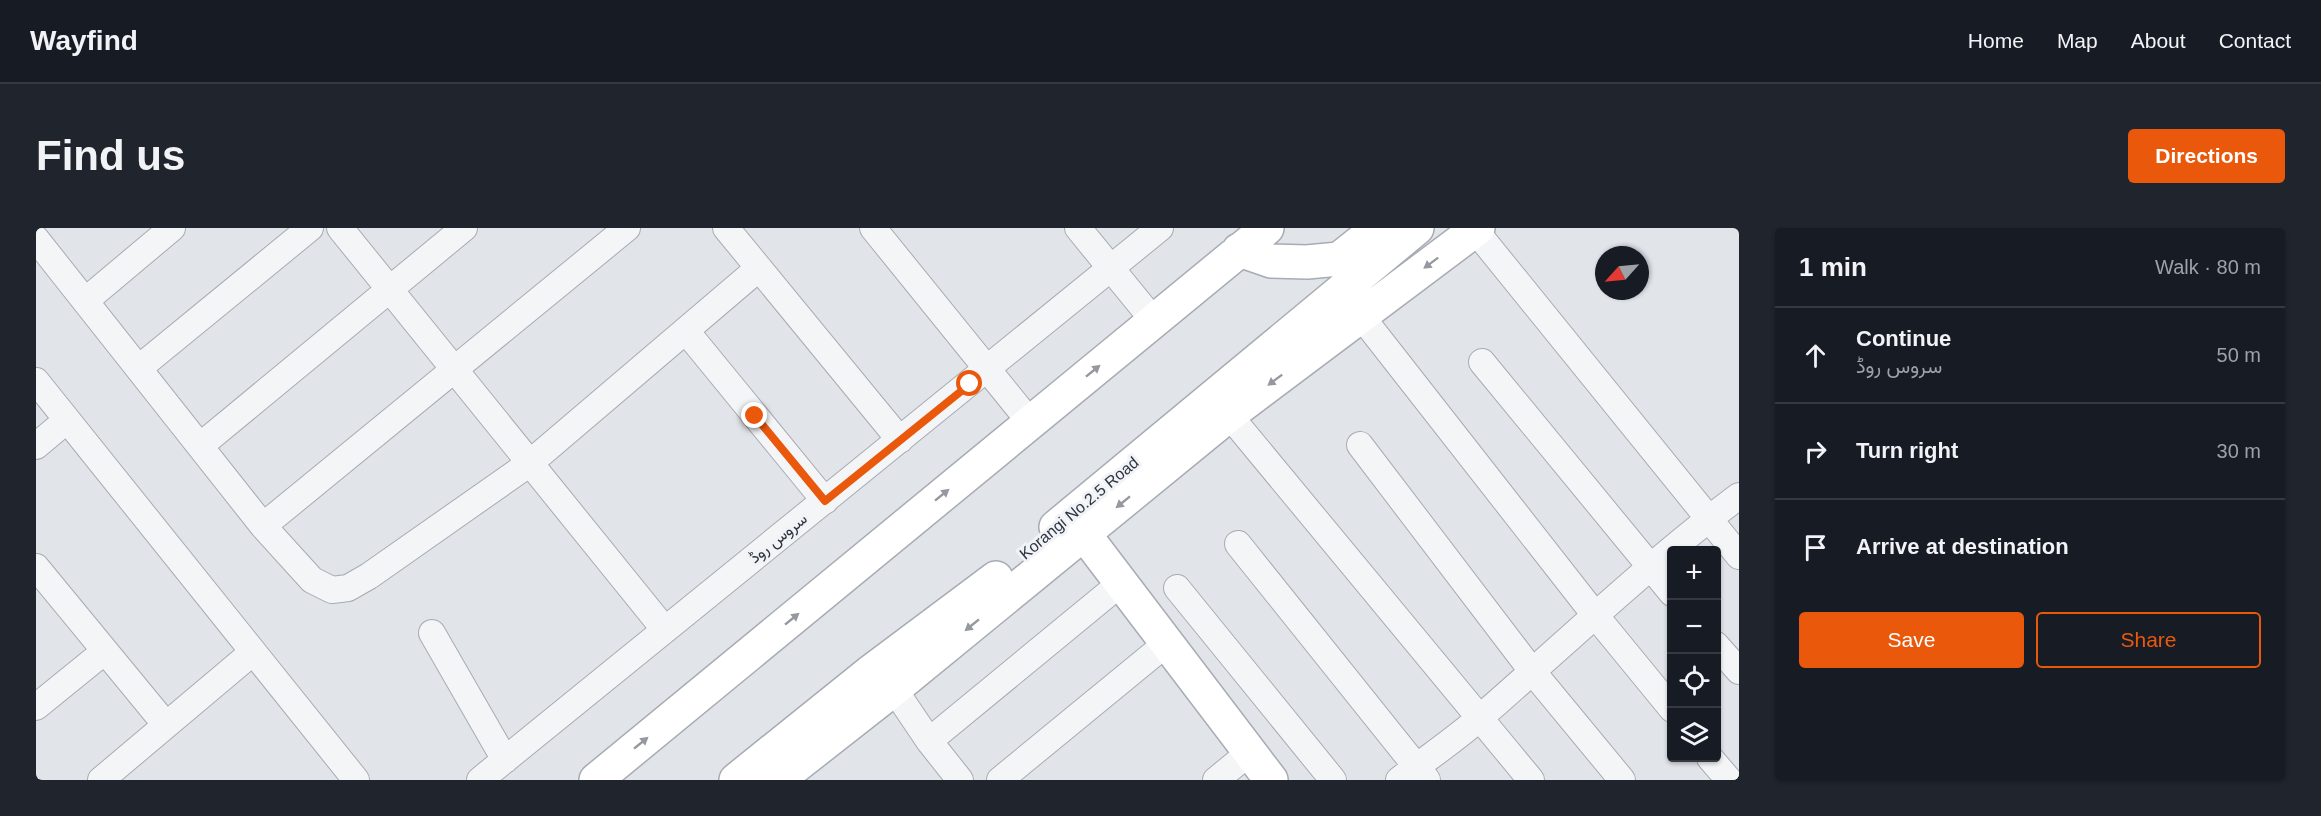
<!DOCTYPE html>
<html lang="en">
<head>
<meta charset="utf-8">
<style>
	:root { --surface:#171b24; --page:#20242c; --text:#f1f3f6; --muted:#9ea1a6; --line:#363941; --accent:#ea580c }
	body { margin:0; font-family:Helvetica,Vazirmatn,sans-serif; background:var(--page); color:var(--text) }
	.controls { position:absolute; right:18px; bottom:18px; display:grid; overflow:hidden; border-radius:6px; box-shadow:0 2px 4px #0004 }
	.controls button { width:54px; height:54px; display:grid; place-items:center; padding:0; border:0; border-bottom:2px solid var(--line); background:var(--surface); color:var(--text); font:30px sans-serif }
	.compass { position:absolute; left:1559px; top:18px; width:54px; height:54px; border-radius:50%; background:var(--surface); box-shadow:0 2px 4px #0004; rotate:243deg }
	.stop { position:absolute; width:18px; height:18px; margin:-14px; border:4px solid #ea580c; border-radius:50%; background:#fff }
	.stop.end { background:#ea580c; border-color:#fff; box-shadow:0 2px 6px #0008 }
	.list { margin:0; padding:0; list-style:none }
	h2 { display:flex; justify-content:space-between; align-items:center; height:78px; margin:0; padding:0 24px; font-size:26px }
	h2 small { font-size:20px; font-weight:400; color:var(--muted) }
	.list li { display:grid; grid-template-columns:39px 1fr auto; gap:18px; align-items:center; box-sizing:border-box; height:96px; padding:0 24px; border-top:2px solid var(--line) }
	.list b { display:block; font-size:22px; white-space:nowrap }
	.list p { margin:0; font-size:20px; white-space:nowrap; color:var(--muted) }
	.list em { font-size:20px; font-style:normal; color:var(--muted) }
	.actions { display:flex; gap:12px; padding:18px 24px }
	.actions a { flex:1; padding:14px 0; border:2px solid var(--accent); border-radius:6px; text-align:center; font-size:21px; color:var(--accent) }
	.actions .main { background:var(--accent); color:#fff }
	.icon { flex:none; width:33px; height:33px; fill:none; stroke:currentColor; stroke-width:2; stroke-linecap:round; stroke-linejoin:round }
	.map { position:relative; flex:none; width:1703px; height:552px; overflow:hidden; border-radius:6px }
	header { display:flex; align-items:center; gap:36px; box-sizing:border-box; height:84px; padding:0 30px; background:var(--surface); border-bottom:2px solid var(--line) }
	header strong { font-size:28px }
	nav { display:flex; gap:33px; margin-inline-start:auto; font-size:21px }
	.intro { display:flex; align-items:center; justify-content:space-between; box-sizing:border-box; height:144px; padding:0 36px }
	h1 { margin:0; font-size:42px }
	.button { padding:15px 27px; border-radius:6px; background:var(--accent); color:#fff; font-size:21px; font-weight:700 }
	main { display:flex; gap:36px; padding:0 36px }
	aside { flex:1; background:var(--surface); border-radius:6px; box-shadow:0 2px 4px #0004 }
	.map>svg:first-child { display:block }
</style>
</head>
<body>
<header>
<strong>Wayfind</strong>
<nav><a>Home</a><a>Map</a><a>About</a><a>Contact</a></nav>
</header>
<div class="intro"><h1>Find us</h1><a class="button">Directions</a></div>
<main>
<div class="map">
<svg width="1703" height="552" viewBox="0 0 1703 552">
	<rect width="100%" height="100%" fill="#e1e4e9"/>
	<g fill="none" stroke-linecap="round" stroke-linejoin="round">
		<defs>
			<path id="street" d="M304 0 629 402
				M690 0 864 212
				M837 0 994 194
				M1042 0 1118 93
				M1439 2 1703 328
				M0 11 227 298 276 352 296 362 312 360 333 348 494 235 723 40
				M49 73 136 0
				M1325 88 1559 387 1636 481
				M650 103 789 273
				M1446 134 1636 365
				M103 140 274 0
				M0 153 320 552
				M1193 187 1495 552
				M1324 217 1496 443 1586 552
				M0 218 31 192
				M164 218 428 0
				M227 298 591 0
				M1202 316 1391 552
				M0 339 130 497
				M1141 360 1297 552
				M396 405 469 532
				M1680 417 1703 443
				M858 461 893 513 924 552
				M0 479 69 423
				M893 513 1085 355
				M1674 530 1693 552
				M65 552 217 424
				M444 552 1124 0
				M964 552 1131 415
				M1180 552 1213 525
				M1363 552C1390 531 1420 511 1446 488 1531 414 1613 335 1703 268"/>
			<path id="secondary" d="M1203 22 1235 33 1271 34 1303 31 1342 0
				M1020 299 1381 0
				M1048 306 1235 552
				M560 552 1231 0
				M700 552 833 445 960 350
				M742 552 858 461 1193 187 1442 0"/>
		</defs>
		<use href="#street" stroke="#a7abb3" stroke-width="28"/>
		<use href="#secondary" stroke="#a7abb3" stroke-width="36"/>
		<use href="#street" stroke="#f4f5f7" stroke-width="26"/>
		<use href="#secondary" stroke="#fff" stroke-width="33"/>
	</g>
	<defs><path id="oneway-solid" d="M-6-.8H1V-3.2L6.5 0L1 3.2V.8H-6Z" transform="scale(1.5)"/></defs>
	<g fill="#95999f">
		<use href="#oneway-solid" transform="translate(1395 35) rotate(143)"/>
		<use href="#oneway-solid" transform="translate(1057 143) rotate(-39)"/>
		<use href="#oneway-solid" transform="translate(1239 152) rotate(143)"/>
		<use href="#oneway-solid" transform="translate(906 267) rotate(-39)"/>
		<use href="#oneway-solid" transform="translate(1087 274) rotate(141)"/>
		<use href="#oneway-solid" transform="translate(756 391) rotate(-39)"/>
		<use href="#oneway-solid" transform="translate(936 397) rotate(141)"/>
		<use href="#oneway-solid" transform="translate(605 515) rotate(-39)"/>
	</g>
	<g fill="none" stroke-linecap="round" stroke-linejoin="round">
		<path stroke="#ea580c" stroke-width="8" d="M719 188 789 273 934 156"/>
	</g>
	<g text-anchor="middle" dominant-baseline="central" stroke-width="6" stroke-linejoin="round" paint-order="stroke">
		<g font-size="16" fill="#2b333f" stroke="#f1f3f6">
			<text transform="translate(1043 280) rotate(-40)">Korangi No.2.5 Road</text>
			<text transform="translate(742 310) rotate(-39)">سروس روڈ</text>
		</g>
	</g>
</svg>
<div class="controls">
<button>+</button>
<button>−</button>
<button><svg class="icon" aria-label="locate" viewBox="0 0 24 24"><circle cx="12" cy="12" r="6"/><path d="M12 2v4M12 18v4M2 12h4M18 12h4"/></svg></button>
<button><svg class="icon" aria-label="layers" viewBox="0 0 24 24"><path d="M12 4l9 5-9 5-9-5zM3 14l9 5 9-5"/></svg></button>
</div>
<svg class="compass" viewBox="-18 -18 36 36"><path d="M0-13l5 13h-10z" fill="#e53935"/><path d="M0 13l5-13h-10z" fill="#9ea1a6"/></svg>
<div class="stop" style="left:934px;top:156px"></div>
<div class="stop end" style="left:719px;top:188px"></div>
</div>
<aside>
<h2>1 min<small>Walk · 80 m</small></h2>
<ul class="list">
<li><svg class="icon" aria-label="ahead" viewBox="0 0 24 24"><path d="M12 20V5M6 11l6-6 6 6"/></svg><div><b>Continue</b><p>سروس روڈ</p></div><em>50 m</em></li>
<li><svg class="icon" aria-label="right" viewBox="0 0 24 24"><path d="M7 20v-9h11M14 6l5 5-5 5"/></svg><div><b>Turn right</b></div><em>30 m</em></li>
<li><svg class="icon" aria-label="arrive" viewBox="0 0 24 24"><path d="M6 21V4h12l-3 4 3 4H6"/></svg><div><b>Arrive at destination</b></div></li>
</ul>
<div class="actions"><a class="main">Save</a><a>Share</a></div>
</aside>
</main>
</body>
</html>
